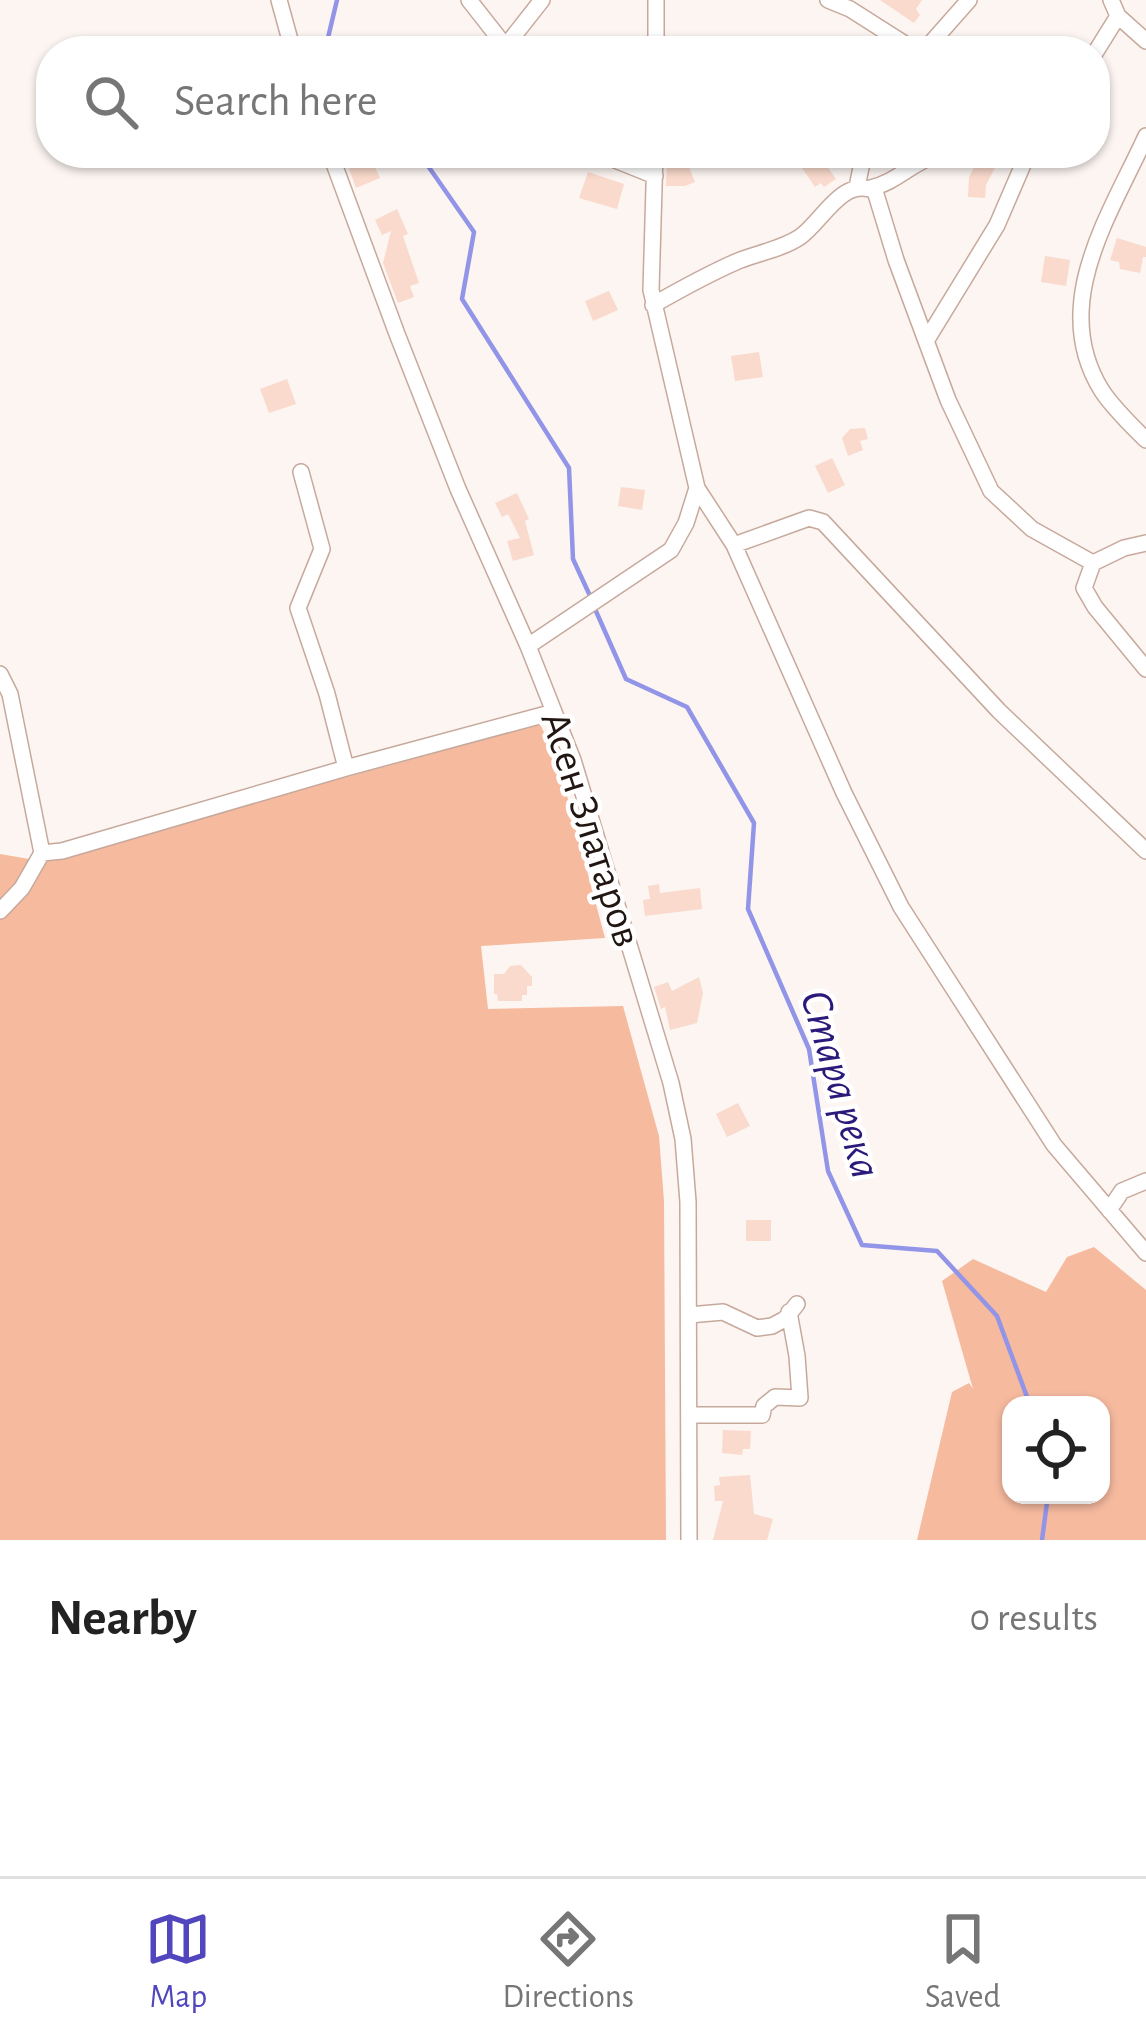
<!DOCTYPE html>
<html lang="en">
<head>
<meta charset="utf-8">
<style>
	:root { --surface:#fff; --page:#f2f2f2; --text:#222; --muted:#767676; --line:#e0e0e0; --accent:#5146bd }
	body { margin:0; font-family:"Alegreya Sans",sans-serif; background:var(--page); color:var(--text) }
	.controls { position:absolute; right:36px; bottom:36px; display:grid; overflow:hidden; border-radius:24px; box-shadow:0 3px 9px #0004 }
	.controls button { width:108px; height:108px; display:grid; place-items:center; padding:0; border:0; border-bottom:3px solid var(--line); background:var(--surface); color:var(--text); font:60px sans-serif }
	.list { margin:0; padding:0; list-style:none }
	h2 { display:flex; justify-content:space-between; align-items:center; height:156px; margin:0; padding:0 48px; font-size:51px }
	h2 small { font-size:39px; font-weight:400; color:var(--muted) }
	.icon { flex:none; width:66px; height:66px; fill:none; stroke:currentColor; stroke-width:2; stroke-linecap:round; stroke-linejoin:round }
	.map { position:relative; flex:none; width:1146px; height:1540px; overflow:hidden }
	.search { position:absolute; background:var(--surface); box-shadow:0 3px 9px #0004; left:36px; right:36px; top:36px; height:132px; display:flex; align-items:center; gap:30px; box-sizing:border-box; padding:0 42px; border-radius:48px; color:var(--muted); font-size:45px }
	.sheet { height:336px; background:var(--surface) }
	nav { display:flex; justify-content:space-around; align-items:center; box-sizing:border-box; height:168px; border-top:3px solid var(--line); background:var(--surface); font-size:33px; color:var(--muted) }
	nav a { display:grid; justify-items:center; gap:6px }
	nav .on { color:var(--accent) }
	.map>svg:first-child { display:block }
</style>
</head>
<body>
<div class="map">
<svg width="1146" height="1540" viewBox="0 0 1146 1540">
	<rect width="100%" height="100%" fill="#fcf5f2"/>
	<path fill="#f6ba9f" fill-rule="evenodd" d="M540 724 558 762 605 938 481 946 488 1009 623 1006 659 1136 664 1201 666 1540H0V854L41 861Z
		M1094 1247 1146 1290V1540H917L952 1392 969 1383 973 1389 942 1281 973 1259 1046 1292 1067 1257ZM1011 1405H1101V1495H1011Z"/>
	<g fill="none" stroke-linecap="round" stroke-linejoin="round">
		<path stroke="#9294e8" stroke-width="4.5" d="M337 51 327 42 337 0
			M419 153 474 232 462 299 569 468 573 559 591 598
			M595 609 626 679 687 707 754 823 748 909 809 1049 828 1171 862 1245 937 1251 997 1316 1030 1405
			M1042 1540 1048 1495"/>
	</g>
	<path fill="#f9dacc" d="M880 0H922L916 9 920 15 914 23Z
		M818 153 836 179 824 187 821 183 815 187 800 165Z
		M982 153 998 162 986 185 985 198 968 197 969 177Z
		M370 156 380 178 356 188 348 166Z
		M667 161 687 162 695 182 685 186H666Z
		M588 172 624 184 617 209 579 198Z
		M397 209 408 234 403 236 419 283 410 286 414 297 398 303 383 263 391 231 382 235 375 220Z
		M1117 238 1146 247V257H1143L1140 273 1120 269 1119 262 1110 260Z
		M1045 256 1070 260 1066 286 1041 282Z
		M609 291 618 310 593 321 585 301Z
		M759 352 763 377 735 381 731 356Z
		M287 379 296 404 269 413 260 389Z
		M865 428 868 439 860 441 863 450 848 456 842 438 850 429Z
		M832 458 845 485 828 493 815 466Z
		M621 487 645 490 642 510 618 506Z
		M517 493 529 519 525 521 534 555 513 561 507 541 520 538 508 514 502 517 495 503Z
		M659 884 660 893 700 888 702 909 645 916 643 900 650 899 648 886Z
		M521 965 532 977V986H527V995H522V1001H498L497 994H494V974H504L510 966Z
		M699 977 703 993 697 1023 670 1030 665 1007 661 1009 654 987 668 982 672 991Z
		M738 1103 750 1126 727 1137 716 1114Z
		M746 1220H771V1241H746Z
		M723 1430 751 1431 750 1449H743L742 1455 722 1453Z
		M750 1475 754 1514 773 1519 767 1540H713L723 1501H715L714 1486 720 1485 719 1477Z"/>
	<g fill="none" stroke-linecap="round" stroke-linejoin="round">
		<defs>
			<path id="minor" d="M279 0 293 51
				M469 0 509 51
				M828 0 850 9 916 51
				M1111 0 1118 16 1146 41
				M505 47 542 0
				M656 51V0
				M924 51 969 0
				M1095 53 1118 16
				M1146 136C1110 215 1048 305 1102 391 1114 409 1131 425 1146 440
				M330 153 397 334 458 489 528 646 573 760 671 1083 683 1139 688 1202 689 1540
				M608 153 615 160 655 176
				M857 187 864 153
				M870 188C896 183 914 161 940 153
				M653 305C681 289 708 274 738 261 758 253 782 249 800 237 823 221 842 176 875 191L896 260 948 400 991 491 1032 529 1093 563
				M926 341 997 225 1028 153
				M301 472 322 549 298 608 327 694 346 768
				M697 488 734 545 844 793 901 907 1054 1145 1146 1253
				M1146 543 1124 548 1093 563 1084 588 1095 607 1146 669
				M734 545 809 518 823 522 999 711 1146 851
				M528 646 671 550 686 523 697 488 651 290 655 153
				M0 674 10 694 42 853 22 888 0 911
				M42 853 62 851 346 768 554 712
				M1109 1210 1122 1191 1146 1181
				M689 1315 723 1312 757 1328 772 1326 785 1319 797 1304
				M689 1415H762L764 1406 775 1397 800 1398 797 1356 789 1312"/>
		</defs>
		<use href="#minor" stroke="#c7a99c" stroke-width="18"/>
		<use href="#minor" stroke="#fff" stroke-width="15"/>
	</g>
	<g text-anchor="middle" dominant-baseline="central" stroke-width="9" stroke-linejoin="round" paint-order="stroke">
		<g font-size="42" fill="#211611" stroke="#fff">
			<text transform="translate(591 829) rotate(72)">Асен Златаров</text>
		</g>
		<g font-size="45" font-style="italic" fill="#2c1a7b" stroke="#fff">
			<text transform="translate(840 1084) rotate(74)">Стара река</text>
		</g>
	</g>
</svg>
<div class="controls">
<button><svg class="icon" aria-label="locate" viewBox="0 0 24 24"><circle cx="12" cy="12" r="6"/><path d="M12 2v4M12 18v4M2 12h4M18 12h4"/></svg></button>
</div>
<div class="search"><svg class="icon" aria-label="search" viewBox="0 0 24 24"><circle cx="10" cy="10" r="6"/><path d="M15 15l6 6"/></svg>Search here</div>
</div>
<section class="sheet">
<h2>Nearby<small>0 results</small></h2>
<ul class="list">
</ul>
</section>
<nav>
<a class="on"><svg class="icon" aria-label="map" viewBox="0 0 24 24"><path d="M3 6l6-2 6 2 6-2v14l-6 2-6-2-6 2zM9 4v14M15 6v14"/></svg>Map</a>
<a><svg class="icon" aria-label="directions" viewBox="0 0 24 24"><path d="M12 3l9 9-9 9-9-9zM9 14v-3h6M13 9l2 2-2 2"/></svg>Directions</a>
<a><svg class="icon" aria-label="saved" viewBox="0 0 24 24"><path d="M7 4h10v16l-5-4-5 4z"/></svg>Saved</a>
</nav>
</body>
</html>
